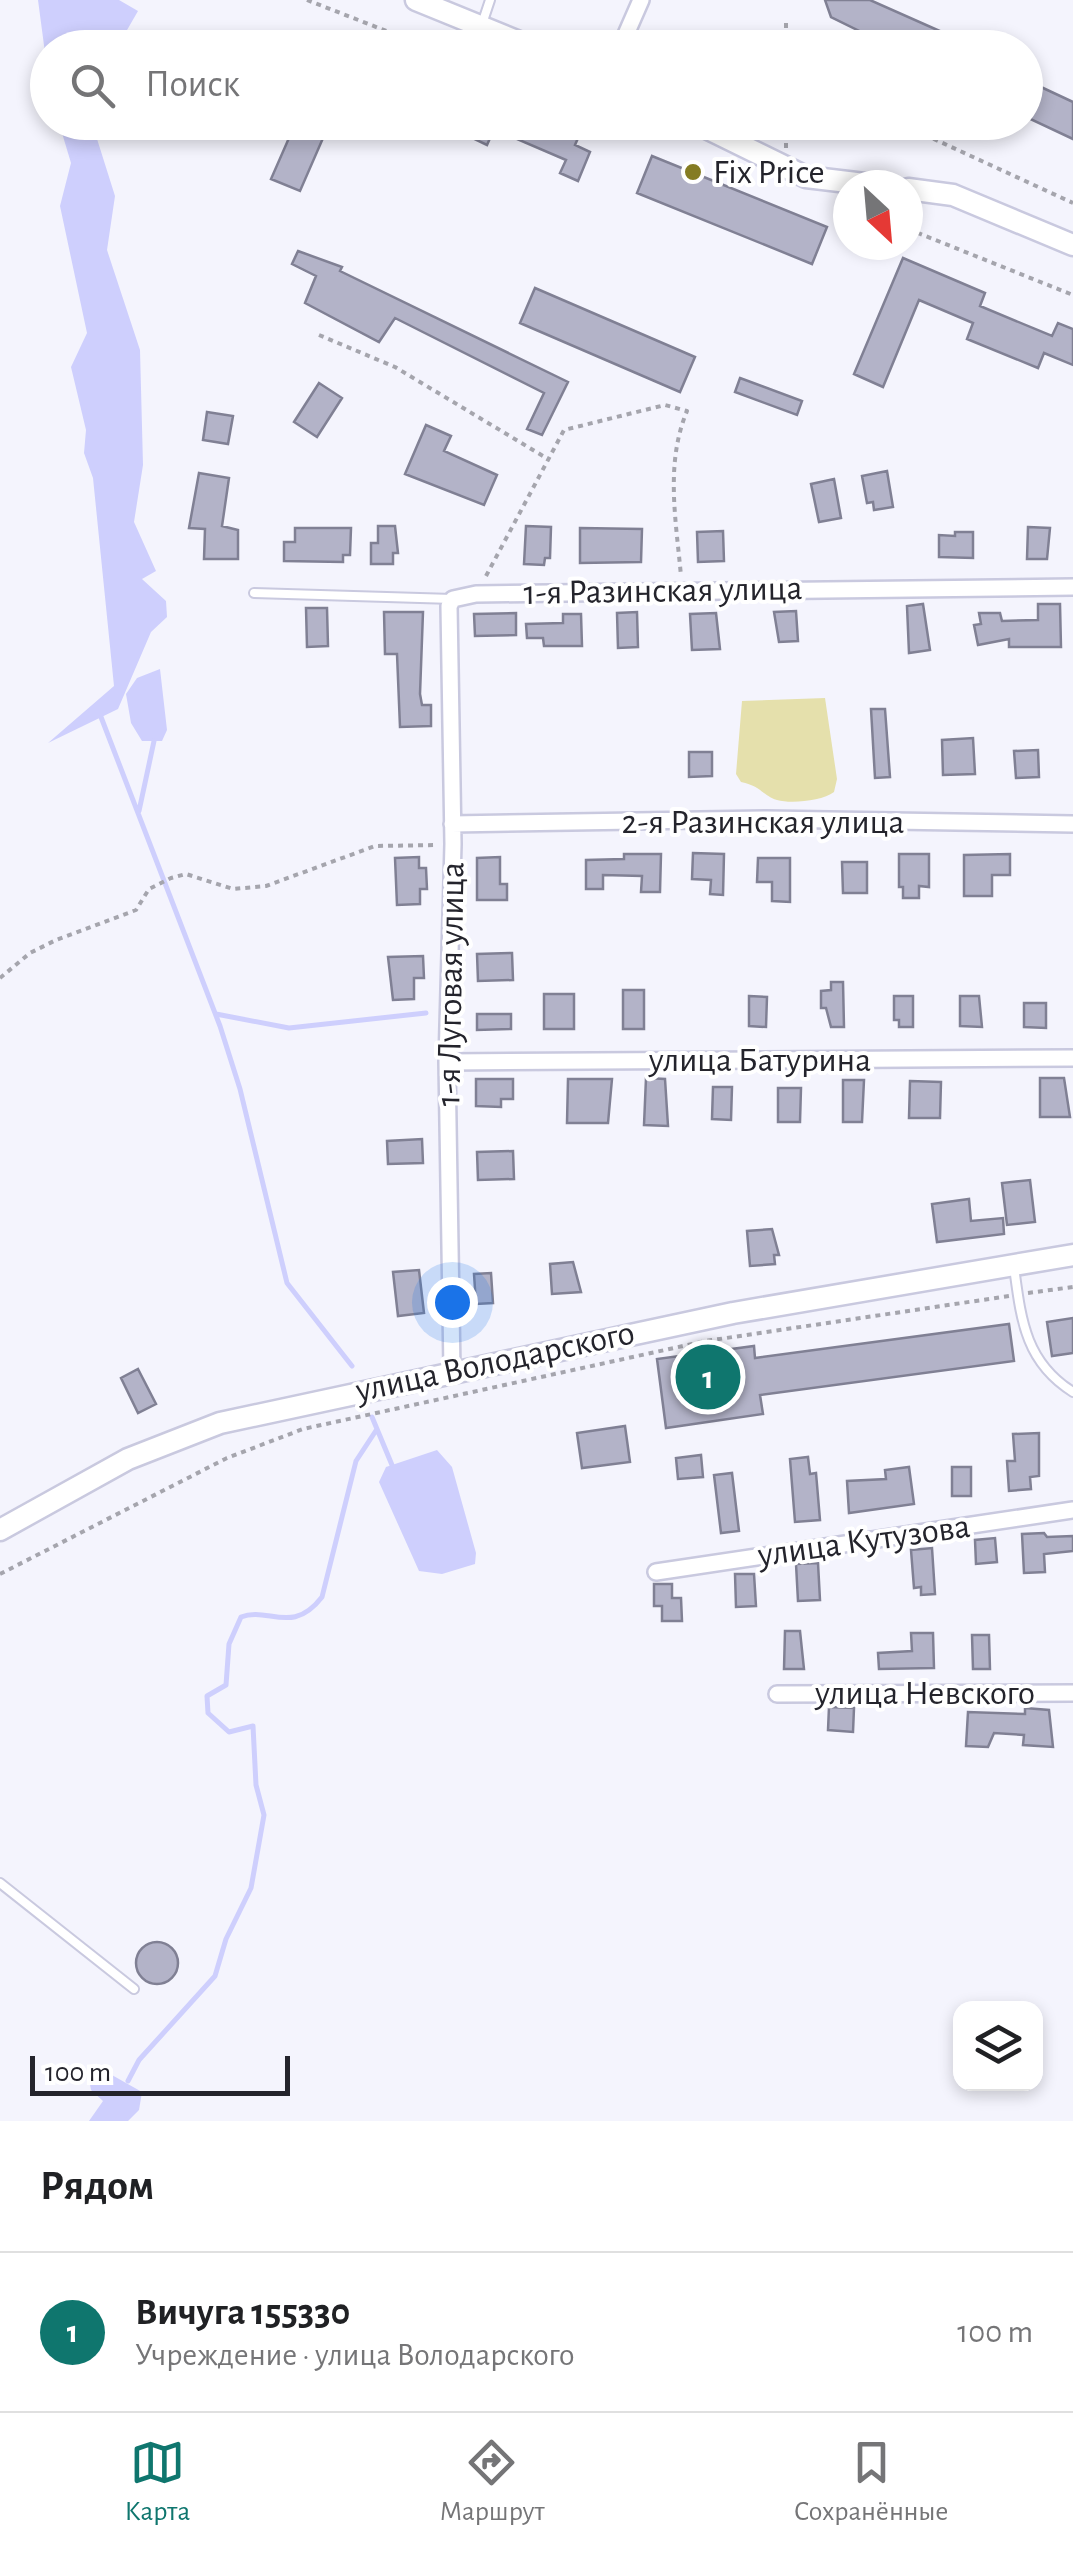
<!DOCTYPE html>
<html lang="ru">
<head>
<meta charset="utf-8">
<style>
	:root { --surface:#fff; --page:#f6f6f6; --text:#202124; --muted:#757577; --line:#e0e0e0; --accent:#0f766e }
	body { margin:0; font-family:"Alegreya Sans",sans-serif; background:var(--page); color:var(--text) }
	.controls { position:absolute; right:30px; bottom:30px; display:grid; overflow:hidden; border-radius:20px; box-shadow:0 5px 15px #0003 }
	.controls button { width:90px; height:90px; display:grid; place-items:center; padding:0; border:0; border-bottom:2px solid var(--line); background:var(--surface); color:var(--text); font:50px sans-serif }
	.compass { position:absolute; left:833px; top:170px; width:90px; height:90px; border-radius:50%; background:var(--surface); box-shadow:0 5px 15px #0003; rotate:154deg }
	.scale { position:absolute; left:30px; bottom:25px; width:260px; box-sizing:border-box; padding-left:10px; border:5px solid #24242c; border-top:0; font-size:28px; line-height:35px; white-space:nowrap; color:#24242c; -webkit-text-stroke:8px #fff; paint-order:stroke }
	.you { position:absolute; left:452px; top:1302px; width:35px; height:35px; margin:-25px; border:8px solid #fff; border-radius:50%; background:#1a73e8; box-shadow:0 0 0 15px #1a73e833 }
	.badge { display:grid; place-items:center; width:65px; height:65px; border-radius:50%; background:var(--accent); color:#fff; font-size:32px; font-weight:700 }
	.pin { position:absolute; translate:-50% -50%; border:5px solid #fff; box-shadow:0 2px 10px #0006 }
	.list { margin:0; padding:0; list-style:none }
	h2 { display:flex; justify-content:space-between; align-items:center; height:130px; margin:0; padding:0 40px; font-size:42px }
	h2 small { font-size:32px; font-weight:400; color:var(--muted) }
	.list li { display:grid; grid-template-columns:65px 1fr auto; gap:30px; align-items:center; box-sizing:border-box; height:160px; padding:0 40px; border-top:2px solid var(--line) }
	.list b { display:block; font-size:38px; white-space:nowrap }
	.list p { margin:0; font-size:32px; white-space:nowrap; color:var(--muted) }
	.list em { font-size:32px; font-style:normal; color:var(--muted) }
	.icon { flex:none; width:55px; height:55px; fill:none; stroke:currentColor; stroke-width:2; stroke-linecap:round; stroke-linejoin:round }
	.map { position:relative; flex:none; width:1073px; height:2121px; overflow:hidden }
	.search { position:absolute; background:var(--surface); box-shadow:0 5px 15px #0003; left:30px; right:30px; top:30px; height:110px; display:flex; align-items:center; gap:25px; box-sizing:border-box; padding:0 35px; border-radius:55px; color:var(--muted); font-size:38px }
	.sheet { height:290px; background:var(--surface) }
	nav { display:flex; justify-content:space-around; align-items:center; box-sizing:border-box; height:140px; border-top:2px solid var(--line); background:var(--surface); font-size:28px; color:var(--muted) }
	nav a { display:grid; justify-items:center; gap:5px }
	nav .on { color:var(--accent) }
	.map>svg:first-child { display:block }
</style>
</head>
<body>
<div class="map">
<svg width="1073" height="2121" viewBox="0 0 1073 2121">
	<rect width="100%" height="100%" fill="#f4f4fd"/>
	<path fill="#e5e0ac" d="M825 698 837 779 834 792C822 801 791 804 777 800 762 795 761 786 741 782L736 774 742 701Z"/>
	<path fill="#cecffd" d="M38 0H119L138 11 123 37V47L48 48 47 68Z
		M59 123H92L115 196 107 250 140 350 143 465 134 522 156 571 142 579 166 601 167 617 151 632 118 709 48 743 114 686 93 478 84 453 86 430 71 367 87 333 60 206 71 163Z
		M160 669 167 730 162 741H142L131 723 126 694 137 678Z
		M437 1450 452 1467 476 1553 475 1564 442 1574 419 1571 379 1482 386 1467Z
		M103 2070 142 2092 139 2110 128 2121H89L103 2101 91 2090 89 2079Z"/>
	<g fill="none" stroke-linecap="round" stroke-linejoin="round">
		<path stroke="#cecffd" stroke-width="5" d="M101 717 220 1026 240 1089 287 1283 352 1366
			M139 811 154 741
			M216 1014 289 1028 426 1013
			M372 1417 392 1465
			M128 2081 139 2060 215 1976 226 1939 251 1888 264 1815 256 1785 253 1726 229 1732 208 1713 207 1696 226 1685 229 1644 241 1617C268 1606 292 1636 322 1597L356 1461 377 1429"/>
	</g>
	<path fill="#b3b3c8" stroke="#808094" stroke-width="2.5" d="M825 0H870L978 48H894L831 17Z
		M1026 80 1073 102V139L1026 117Z
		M296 122H330L300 191 271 179Z
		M474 122H568L582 129 575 145 590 152 578 181 560 173 566 160 494 129 487 145 468 136Z
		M652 156 827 227 812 264 637 193Z
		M298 251 342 267 340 271 568 382 542 435 527 429 544 393 395 318 379 342 305 303 316 276 292 264Z
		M903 258 985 293 980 306 1052 336 1058 323 1073 329V365L1044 353 1038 368 967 339 973 323 919 300 883 387 854 374Z
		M535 288 695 357 680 392 520 323Z
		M740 378 802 401 797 415 735 392Z
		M319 383 342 398 317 437 294 422Z
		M207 412 233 416 228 444 203 440Z
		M426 425 451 436 444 451 497 475 484 505 405 474Z
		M887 471 893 507 874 510 873 502 867 503 862 476Z
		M199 473 229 478 222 526 238 530V559H204L205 529 189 528Z
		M834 479 841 518 819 522 811 484Z
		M378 526H395L398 553H393V564H371V543H378Z
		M526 526 551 527 550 558H545L544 565 524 564Z
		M1028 527 1050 528 1047 559H1027Z
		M295 528H351L350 555H343V562L284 561V542H295Z
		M580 528 642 529 641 562 580 563Z
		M723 531 724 561 698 562 697 532Z
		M955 532H973V558L939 557V535L955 536Z
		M923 604 930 650 909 653 907 606Z
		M1038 604H1060L1061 647H1009V639L978 645 974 625 981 624 979 613H1000L1002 621 1038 620Z
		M306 608H327L328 646 307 647Z
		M796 611 798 641 779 642 774 612Z
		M384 612H423L420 694 422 705H431V726L400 727 397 654H385Z
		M637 612 638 647 618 648 617 613Z
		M516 613V635L475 636 474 614Z
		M716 613 720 649 692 650 690 614Z
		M563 614H581L582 646H544L543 638H527L526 624 563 623Z
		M871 709H885L890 777 875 778Z
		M973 738 975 774 943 775 942 740Z
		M1038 750 1039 777 1016 778 1014 751Z
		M689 752H712V776L689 777Z
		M693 853 724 854 723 895 710 894 711 880 692 879Z
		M624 854H661L660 892H641L642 876 603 875V889H586V860L624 859Z
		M899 854H929V887L919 886V898H903V887H899Z
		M1010 854V875H992V896H964V855Z
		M419 857V868H426L427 889H420V904L397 905 395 858Z
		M500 857V884H507V900H477V858Z
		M758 858H790V902L772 901V882H757Z
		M842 862H867V893H843Z
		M512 953 513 980 478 981 477 954Z
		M423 956 424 978H414V999L393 1000 388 957Z
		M831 982H843L844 1027H831L826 1008H821V991L831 990Z
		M623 990H644V1029H623Z
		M544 994H574V1029H544Z
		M749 996 767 997 766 1027 749 1026Z
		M894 996H913V1027H899V1020H894Z
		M960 996H979L982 1027 960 1026Z
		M1024 1003H1046V1028L1024 1027Z
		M477 1014H511V1029L477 1030Z
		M646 1078 665 1079 668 1126 644 1125Z
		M1040 1078H1064L1070 1117H1040Z
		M476 1079H513V1099H501V1107L476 1106Z
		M568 1079H612L608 1123H567Z
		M843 1080H864L862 1122H843Z
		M910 1081 941 1082 940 1118H909Z
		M713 1087H732L731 1120 712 1119Z
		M778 1088H801L800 1122H778Z
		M422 1139 423 1163 388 1164 387 1141Z
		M513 1151 514 1179 478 1180 477 1152Z
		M1030 1180 1035 1222 1007 1225 1002 1183Z
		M969 1199 971 1221 1003 1218 1004 1234 937 1242 932 1204Z
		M772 1229 779 1255H774L775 1264 750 1266 747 1231Z
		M573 1262 581 1292 552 1294 550 1264Z
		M419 1270 424 1313 398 1316 393 1272Z
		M491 1273 493 1303 476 1304 474 1274Z
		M1073 1318V1353L1052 1356 1047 1322Z
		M1009 1324 1014 1361 760 1395 763 1414 666 1428 657 1359 754 1346 755 1358Z
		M138 1369 156 1404 138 1413 121 1378Z
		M625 1426 630 1462 582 1468 577 1433Z
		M1039 1433V1476L1030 1477 1031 1489 1009 1491 1007 1461H1015L1013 1434Z
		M701 1455 703 1477 678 1479 676 1458Z
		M808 1457 810 1474 816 1473 820 1520 795 1522 790 1459Z
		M909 1467 914 1504 849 1513 847 1481 886 1479 885 1470Z
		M952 1467H971V1496H952Z
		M732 1473 739 1531 721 1533 714 1475Z
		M1044 1533 1047 1537 1073 1536V1551L1044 1554 1045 1572 1024 1573 1022 1534Z
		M995 1538 997 1562 976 1564 975 1540Z
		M932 1548 935 1594 921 1595V1587L914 1588 911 1550Z
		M818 1563 820 1600 798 1601 796 1564Z
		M735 1574H754L756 1606 736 1607Z
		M654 1584H672V1598H681L682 1621H662V1606H654Z
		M785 1631H800L804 1669H784Z
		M911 1633H933L934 1668 879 1669 878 1653 912 1651Z
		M972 1635H989L990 1669H973Z
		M829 1707 854 1708 853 1732 828 1730Z
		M1025 1708 1049 1710 1053 1747 1023 1745 1024 1735 994 1733 988 1747 966 1746 968 1712 1025 1714Z
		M136 1963a21 21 0 1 1 42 0a21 21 0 1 1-42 0Z"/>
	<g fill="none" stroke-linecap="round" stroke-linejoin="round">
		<defs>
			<path id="lane" d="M482 24 490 0
				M254 593 453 599
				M1014 1267C1021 1319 1025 1362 1073 1392
				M0 1883 134 1989"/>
			<path id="street" d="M620 48 641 0
				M452 824 767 819 1073 824
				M447 1062 1073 1058
				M452 1370 447 1062 453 844 449 606 453 599 476 594 1073 587
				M656 1572 1073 1510
				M777 1694 1073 1693"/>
			<path id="secondary" d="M416 0 534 48
				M694 122 806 177 873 185
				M908 189 953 195 1073 245
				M0 1530 128 1459 220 1423 733 1313 1073 1255"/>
		</defs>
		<use href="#lane" stroke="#c9c9df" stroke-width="12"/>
		<use href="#street" stroke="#c9c9df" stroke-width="20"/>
		<use href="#secondary" stroke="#c9c9df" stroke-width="25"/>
		<path stroke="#a5a5ad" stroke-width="4" stroke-dasharray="5 5" stroke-linecap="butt" d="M307 0 430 48
			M786 23V48
			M611 122 643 136
			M897 122 1073 203
			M786 148V122
			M908 229 1073 295
			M319 335 395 367 548 459
			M486 576 564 430 665 405 687 411C665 464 676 520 681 576
			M0 978 30 953 56 940 136 910 149 889 171 878 186 874 233 889 266 886 375 846 437 845
			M1028 1293 1073 1287
			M0 1574 227 1458 303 1429 706 1341 1009 1296"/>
		<use href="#lane" stroke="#fff" stroke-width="8"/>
		<use href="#street" stroke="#fff" stroke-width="15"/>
		<use href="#secondary" stroke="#fff" stroke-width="20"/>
	</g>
	<circle fill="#857c23" stroke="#fff" stroke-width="4" cx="693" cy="172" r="10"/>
	<g text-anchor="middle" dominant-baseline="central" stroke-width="8" stroke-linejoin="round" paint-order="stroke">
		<g font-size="35" fill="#24242c" stroke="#fff" text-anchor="start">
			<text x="713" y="172">Fix Price</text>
		</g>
		<g font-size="35" fill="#24242c" stroke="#fff">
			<text transform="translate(663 591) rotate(-1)">1-я Разинская улица</text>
			<text x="763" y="822">2-я Разинская улица</text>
			<text transform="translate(451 984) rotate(-89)">1-я Луговая улица</text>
			<text x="760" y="1060">улица Батурина</text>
			<text transform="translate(495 1362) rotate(-12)">улица Володарского</text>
			<text transform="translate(864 1541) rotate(-8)">улица Кутузова</text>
			<text x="925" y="1693">улица Невского</text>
		</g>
	</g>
</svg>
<div class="controls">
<button><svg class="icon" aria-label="layers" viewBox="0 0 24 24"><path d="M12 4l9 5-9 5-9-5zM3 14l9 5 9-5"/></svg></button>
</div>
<svg class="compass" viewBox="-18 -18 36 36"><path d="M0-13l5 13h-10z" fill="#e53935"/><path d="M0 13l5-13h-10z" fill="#757577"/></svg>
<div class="scale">100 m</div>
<div class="you"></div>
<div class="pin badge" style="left:708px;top:1377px">1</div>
<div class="search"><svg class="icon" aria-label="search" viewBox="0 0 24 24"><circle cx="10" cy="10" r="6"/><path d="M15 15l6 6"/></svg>Поиск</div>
</div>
<section class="sheet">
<h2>Рядом<small></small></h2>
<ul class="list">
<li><span class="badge">1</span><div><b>Вичуга 155330</b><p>Учреждение · улица Володарского</p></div><em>100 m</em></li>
</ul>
</section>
<nav>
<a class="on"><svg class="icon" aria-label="map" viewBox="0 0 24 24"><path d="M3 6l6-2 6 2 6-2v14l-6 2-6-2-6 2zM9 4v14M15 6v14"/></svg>Карта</a>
<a><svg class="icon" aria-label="directions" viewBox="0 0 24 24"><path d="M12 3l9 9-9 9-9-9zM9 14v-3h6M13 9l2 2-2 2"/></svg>Маршрут</a>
<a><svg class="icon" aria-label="saved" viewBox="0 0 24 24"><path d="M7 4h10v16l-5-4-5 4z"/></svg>Сохранённые</a>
</nav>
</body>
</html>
